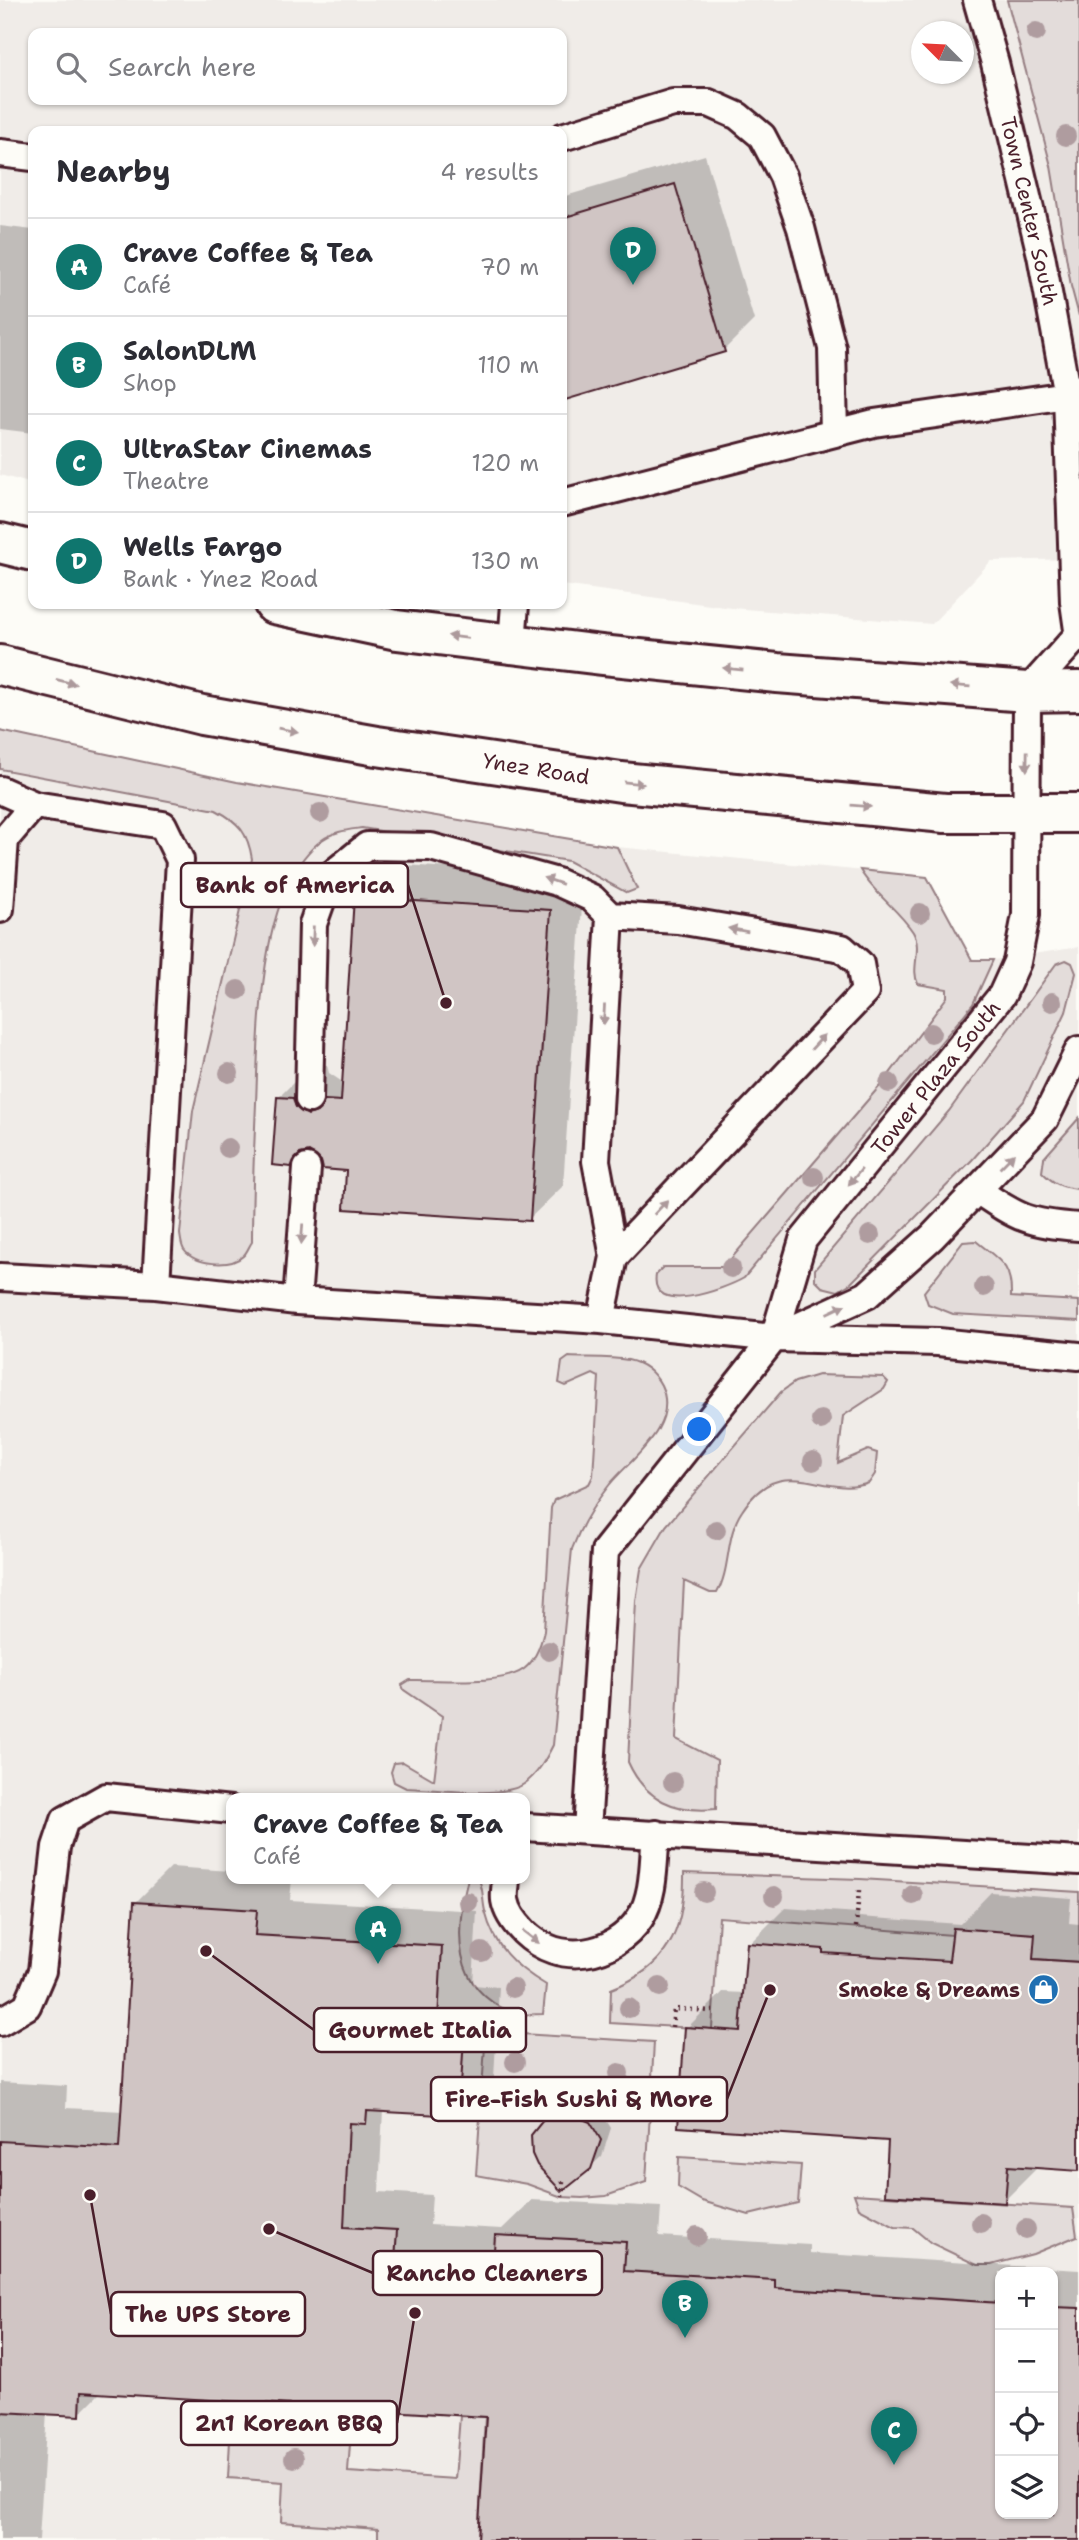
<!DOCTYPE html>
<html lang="en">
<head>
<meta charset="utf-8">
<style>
	:root { --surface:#fff; --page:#f7f7f7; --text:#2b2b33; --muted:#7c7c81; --line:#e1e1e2; --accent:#0f766e }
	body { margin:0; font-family:"Shantell Sans",sans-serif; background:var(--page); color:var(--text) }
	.controls { position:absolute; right:21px; bottom:21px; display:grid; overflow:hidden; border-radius:14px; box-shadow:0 2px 5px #0004 }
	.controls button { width:63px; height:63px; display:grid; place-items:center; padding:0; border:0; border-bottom:2px solid var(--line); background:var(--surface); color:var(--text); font:35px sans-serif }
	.compass { position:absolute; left:911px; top:21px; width:63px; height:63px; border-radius:50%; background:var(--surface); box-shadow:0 2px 5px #0004; rotate:294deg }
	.you { position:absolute; left:700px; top:1430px; width:24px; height:24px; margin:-18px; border:5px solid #fff; border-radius:50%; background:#1a73e8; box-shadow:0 0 0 10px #1a73e833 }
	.badge { display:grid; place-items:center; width:46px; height:46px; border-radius:50%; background:var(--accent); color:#fff; font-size:23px; font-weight:700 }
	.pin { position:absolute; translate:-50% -58px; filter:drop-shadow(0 2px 4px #0008) }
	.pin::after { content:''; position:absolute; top:37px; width:24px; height:21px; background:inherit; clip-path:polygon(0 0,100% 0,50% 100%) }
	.popup { position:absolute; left:226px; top:1793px; width:304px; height:91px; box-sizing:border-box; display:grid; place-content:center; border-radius:14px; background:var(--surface); filter:drop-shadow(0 2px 5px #0005); font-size:23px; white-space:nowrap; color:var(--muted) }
	.popup b { font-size:26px; color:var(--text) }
	.popup::after { content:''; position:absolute; left:50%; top:100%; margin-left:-14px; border:14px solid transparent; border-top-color:var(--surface) }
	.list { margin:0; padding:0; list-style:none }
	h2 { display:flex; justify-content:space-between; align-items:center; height:91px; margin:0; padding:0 28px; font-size:30px }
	h2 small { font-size:23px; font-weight:400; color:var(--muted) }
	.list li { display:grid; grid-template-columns:46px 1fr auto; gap:21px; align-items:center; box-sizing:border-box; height:98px; padding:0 28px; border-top:2px solid var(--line) }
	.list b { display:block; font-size:26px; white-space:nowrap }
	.list p { margin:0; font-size:23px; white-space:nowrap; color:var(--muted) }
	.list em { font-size:23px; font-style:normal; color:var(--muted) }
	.icon { flex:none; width:38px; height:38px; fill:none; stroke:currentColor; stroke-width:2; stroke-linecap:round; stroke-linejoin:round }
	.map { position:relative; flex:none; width:1079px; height:2540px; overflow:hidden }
	.search { position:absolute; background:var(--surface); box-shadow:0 2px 5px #0004; left:28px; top:28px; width:539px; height:77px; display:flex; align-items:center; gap:18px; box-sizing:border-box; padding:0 24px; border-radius:14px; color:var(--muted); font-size:26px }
	.panel { position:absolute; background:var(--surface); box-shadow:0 2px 5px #0004; left:28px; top:126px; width:539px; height:483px; border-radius:14px }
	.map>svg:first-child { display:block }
</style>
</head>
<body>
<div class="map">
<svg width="1079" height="2540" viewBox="0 0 1079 2540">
	<rect width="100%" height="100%" fill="#fdfcf7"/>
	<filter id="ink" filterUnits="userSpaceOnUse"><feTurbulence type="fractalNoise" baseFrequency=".0143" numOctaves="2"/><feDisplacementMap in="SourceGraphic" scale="14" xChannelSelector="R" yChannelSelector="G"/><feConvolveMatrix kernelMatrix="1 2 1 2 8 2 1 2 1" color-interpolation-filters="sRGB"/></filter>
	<g filter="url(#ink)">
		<path fill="#f0ece8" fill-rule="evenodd" d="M0 0H1079V559L991 561 932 624 732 608 562 585V131H33V484L0 475ZM922 32H964V74H922ZM33 33H562V100H33Z
			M0 731 237 782 617 847 927 877 972 960H993L1079 947V2540H0ZM231 1798H525V1878H231ZM1000 2272H1053V2514H1000Z"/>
		<path fill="#e3dcda" stroke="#967e82" stroke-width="2" d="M1007 0H1079V316L1071 286 1051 166Z
			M0 731 237 782 617 847 637 889 627 893 568 861 362 828C348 830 334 831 322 840 258 887 259 1031 256 1103 254 1149 252 1195 252 1242 249 1246 247 1253 243 1256 230 1268 195 1265 184 1250 181 1245 181 1240 180 1234L193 1111 252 859C248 833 239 822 216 810L0 769Z
			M860 870 927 877 972 960H993L973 1004 744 1278C725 1289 649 1317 656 1275L664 1267H724L885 1080 947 997V989L918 984C910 968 923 949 913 932 898 909 873 893 860 870Z
			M1066 960 1072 963 1076 973 1066 1012 1024 1101 972 1160 851 1283 838 1291 822 1287 815 1280V1269L949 1111 1056 964Z
			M1079 1118V1184L1077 1189C1060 1187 1053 1183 1042 1172L1044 1158Z
			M976 1241C1000 1261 1012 1264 1011 1297L1079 1301V1321L953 1314 928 1304 924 1292 963 1242Z
			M569 1357C588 1358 609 1357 628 1360 643 1363 654 1372 661 1385 680 1425 632 1458 610 1484 594 1504 581 1525 572 1549L553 1745C546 1759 538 1774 524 1784 503 1799 435 1789 406 1788L394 1782 391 1772 394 1763 403 1762 434 1780 442 1716 404 1690 402 1685 410 1680C439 1679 501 1686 524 1669 536 1660 541 1644 544 1631L551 1508 554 1500 589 1484 593 1476 599 1377 593 1374 566 1386 559 1383 562 1362Z
			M818 1375 883 1377 888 1382 884 1389 843 1416 838 1463 868 1450 877 1453 875 1474 869 1483C822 1500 782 1449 742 1511 725 1536 731 1569 717 1593H710L684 1581 676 1739 717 1760 716 1809C675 1813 645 1800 628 1762L636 1601 641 1569 666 1526 781 1392 795 1382Z
			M684 1873 860 1879 1079 1892V1962L1033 1959 953 1928 952 1935 719 1917 712 2029 610 2023 611 1989C667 1968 685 1931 684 1873Z
			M468 1878H478C484 1888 482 1899 485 1911 494 1947 514 1966 546 1985L543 2014C533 2014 520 2016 511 2012 451 1988 455 1930 468 1878Z
			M486 2032 654 2042 646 2182 606 2196 582 2198 562 2197 527 2184 476 2175Z
			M679 2157 801 2165 798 2203 749 2215 702 2201 678 2187Z
			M854 2194 1073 2208 1077 2236 1033 2254 991 2265H977L931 2243 913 2228 895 2227 859 2208Z
			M232 2402 303 2406 299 2440 350 2444 348 2472 455 2479 460 2416 485 2417 478 2540H378V2529L281 2522 283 2482 228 2478Z"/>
		<path fill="#0003" fill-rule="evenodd" d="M705 155 754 320 724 350 562 399V197Z
			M0 226 33 230V433L0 429Z
			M390 864 584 877 563 1186 529 1219 348 1169 322 1160 309 1151 304 1152 291 1165 278 1098 312 1064 327 1065 329 1073 344 1083 356 898Z
			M171 1867 231 1871V1878H292L290 1900 477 1911 473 1985 499 1987 494 2078 458 2114 383 2110 379 2192 432 2195 430 2225 502 2229 532 2200 661 2207 659 2236 810 2245V2253L1079 2270V2540H480L487 2416 101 2392 79 2414 47 2412 39 2540H0V2082L67 2086 66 2108 123 2111 135 1903ZM1000 2272H1053V2514H1000Z
			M991 1892 1071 1898 1069 1923 1079 1924V2169L1039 2166 1004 2201 687 2028 723 1992 745 1993 749 1944 785 1908 859 1913V1917L960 1924Z
			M567 2103 591 2105 601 2112 611 2128 602 2156 590 2167 545 2120Z"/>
		<path fill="#d0c5c4" stroke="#4a1f2b" stroke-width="2" d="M675 184 725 352 562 401V218Z
			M354 897 551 910 530 1221 344 1209 346 1171 323 1169 321 1161 309 1152 300 1154 291 1167 272 1165 277 1097 293 1098 296 1107 308 1115 317 1112 325 1100 341 1101Z
			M134 1902 257 1910 255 1935 442 1946 438 2020 465 2022 459 2116 367 2111 366 2124 349 2123 344 2227 397 2230 395 2261 493 2266 495 2235 626 2242 624 2271 775 2280V2288L1000 2303V2514H1053V2307L1079 2308V2540H478L486 2417 81 2392 80 2416 0 2412V2141L119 2148Z
			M953 1928 1035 1934 1033 1959 1079 1962V2171L1008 2166 1005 2203 885 2195 888 2141 678 2127 685 2027 740 2031 747 1943 823 1949V1953L949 1961Z
			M568 2113 590 2122 601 2140 591 2169 562 2192 537 2165 532 2154 531 2135 544 2119Z"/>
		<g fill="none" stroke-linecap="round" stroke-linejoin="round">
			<defs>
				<path id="service" d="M977 0 995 63 1041 255 1067 395 1074 602 1079 637
					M562 137 673 103H709L738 116 762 136 783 176 801 228 832 348 834 433
					M0 153 33 157
					M562 503 874 423 1067 395
					M512 644 515 604
					M0 790 34 805
					M0 909 5 839 34 805 163 825 180 860 156 1285
					M309 1099 313 924 330 876 367 846 431 847 557 882 592 898 610 916
					M977 1190C1020 1219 1027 1223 1079 1227
					M0 1277 156 1285 297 1301 601 1320 774 1338 938 1342 1079 1356
					M297 1301 307 1168
					M601 1320 614 1257 596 1161 610 916 678 920 842 948 860 964 865 992 614 1257
					M782 1334 867 1295 932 1237 1045 1119 1079 1050
					M525 1827 1079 1861
					M587 1830 605 1551 774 1338 803 1240 1002 995 1017 962 1026 915 1027 692 1078 635
					M506 1878C506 1885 504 1893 505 1900 507 1912 516 1924 524 1932 559 1966 613 1958 640 1918 655 1895 653 1861 656 1834
					M0 2022 27 2006 42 1971 56 1847 65 1820 106 1797 231 1810"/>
				<path id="primary" d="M0 543 33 551
					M274 604 397 630 602 655 777 673 1027 692 1079 691
					M0 665 202 715 377 746 621 782 945 813H1079"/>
			</defs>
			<use href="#service" stroke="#4a1f2b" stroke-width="32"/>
			<use href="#primary" stroke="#4a1f2b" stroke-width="44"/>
			<path stroke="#4a1f2b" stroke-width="4.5" stroke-dasharray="2 5" stroke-linecap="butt" d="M856 1927 859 1890
				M672 2027 674 2009 713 2011
				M562 2197 563 2180"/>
			<use href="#service" stroke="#fdfcf7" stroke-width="26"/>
			<use href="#primary" stroke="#fdfcf7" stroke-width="38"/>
		</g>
		<g fill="#af9c9f">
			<circle cx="1036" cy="32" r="10"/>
			<circle cx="1066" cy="136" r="10"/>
			<circle cx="320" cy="813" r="10"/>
			<circle cx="920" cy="913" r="10"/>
			<circle cx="238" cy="990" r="10"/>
			<circle cx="1052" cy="1002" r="10"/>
			<circle cx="931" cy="1033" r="10"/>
			<circle cx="229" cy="1073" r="10"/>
			<circle cx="889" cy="1083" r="10"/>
			<circle cx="228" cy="1148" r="10"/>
			<circle cx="814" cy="1177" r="10"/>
			<circle cx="870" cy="1235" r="10"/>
			<circle cx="731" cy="1268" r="10"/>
			<circle cx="984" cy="1287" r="10"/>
			<circle cx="821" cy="1420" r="10"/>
			<circle cx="813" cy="1461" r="10"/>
			<circle cx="716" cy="1530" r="10"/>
			<circle cx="549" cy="1651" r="10"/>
			<circle cx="673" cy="1782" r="10"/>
			<circle cx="704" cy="1892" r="10"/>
			<circle cx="913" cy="1895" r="10"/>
			<circle cx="774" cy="1896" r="10"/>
			<circle cx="468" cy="1902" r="10"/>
			<circle cx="482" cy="1952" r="10"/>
			<circle cx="660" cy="1987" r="10"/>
			<circle cx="513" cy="1988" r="10"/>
			<circle cx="629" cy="2008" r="10"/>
			<circle cx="515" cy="2062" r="10"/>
			<circle cx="619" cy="2073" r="10"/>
			<circle cx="981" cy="2223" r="10"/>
			<circle cx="1026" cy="2229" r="10"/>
			<circle cx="697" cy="2236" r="10"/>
			<circle cx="294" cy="2458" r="10"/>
		</g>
		<defs><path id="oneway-solid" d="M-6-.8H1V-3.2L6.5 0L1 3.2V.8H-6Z" transform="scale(1.75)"/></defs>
		<g fill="#ac999b">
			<use href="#oneway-solid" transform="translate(458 637) rotate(-173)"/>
			<use href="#oneway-solid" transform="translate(733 669) rotate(-174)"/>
			<use href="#oneway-solid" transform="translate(66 682) rotate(14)"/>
			<use href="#oneway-solid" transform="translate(960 686) rotate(-175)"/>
			<use href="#oneway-solid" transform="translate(288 730) rotate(10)"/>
			<use href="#oneway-solid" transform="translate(1027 761) rotate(91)"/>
			<use href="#oneway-solid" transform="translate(634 783) rotate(6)"/>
			<use href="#oneway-solid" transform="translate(861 806) rotate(5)"/>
			<use href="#oneway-solid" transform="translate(553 881) rotate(-161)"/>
			<use href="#oneway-solid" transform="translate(738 930) rotate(-170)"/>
			<use href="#oneway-solid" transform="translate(313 936) rotate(92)"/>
			<use href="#oneway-solid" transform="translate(604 1015) rotate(93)"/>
			<use href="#oneway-solid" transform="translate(818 1042) rotate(-47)"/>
			<use href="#oneway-solid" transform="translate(1007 1161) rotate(-45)"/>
			<use href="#oneway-solid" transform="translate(855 1177) rotate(130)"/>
			<use href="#oneway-solid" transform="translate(661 1207) rotate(-47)"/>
			<use href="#oneway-solid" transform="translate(302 1234) rotate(94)"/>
			<use href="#oneway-solid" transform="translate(836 1309) rotate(-25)"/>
			<use href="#oneway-solid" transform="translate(531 1937) rotate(38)"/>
		</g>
	</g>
	<defs>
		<symbol id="shop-disc" viewBox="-11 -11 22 22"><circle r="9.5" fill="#1f6fb2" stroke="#fdfcf7"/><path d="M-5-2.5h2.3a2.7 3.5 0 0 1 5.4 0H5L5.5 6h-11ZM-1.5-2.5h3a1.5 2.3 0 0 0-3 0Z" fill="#fff"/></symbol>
	</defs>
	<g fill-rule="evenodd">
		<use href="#shop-disc" x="1026" y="1972" width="35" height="35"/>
	</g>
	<g text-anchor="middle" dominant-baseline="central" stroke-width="5" stroke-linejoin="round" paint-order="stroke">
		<g font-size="21" fill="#4a1f2b" stroke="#fdfcf7">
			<text transform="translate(1029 211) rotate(77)">Town Center South</text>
			<text transform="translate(536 769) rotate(9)">Ynez Road</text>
			<text transform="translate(936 1078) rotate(-51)">Tower Plaza South</text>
		</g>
		<g font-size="21" font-weight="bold" fill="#4a1f2b" stroke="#fdfcf7" text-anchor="end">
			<text x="1020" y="1990">Smoke &amp; Dreams</text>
		</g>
	</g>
	<path fill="none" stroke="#4a1f2b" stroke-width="2.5" d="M446 1003L408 885M206 1951L314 2030M770 1990L727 2099M269 2229L373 2273M90 2195L111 2314M415 2313L397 2423"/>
	<g fill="#4a1f2b" stroke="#fdfcf7" stroke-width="2.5">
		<circle cx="446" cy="1003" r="7"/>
		<circle cx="206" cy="1951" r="7"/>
		<circle cx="770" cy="1990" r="7"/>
		<circle cx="269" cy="2229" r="7"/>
		<circle cx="90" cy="2195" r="7"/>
		<circle cx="415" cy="2313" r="7"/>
	</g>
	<g fill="#fdfcf7" stroke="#4a1f2b" stroke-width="2.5">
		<rect x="181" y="863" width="227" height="44" rx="7"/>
		<rect x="314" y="2008" width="212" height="44" rx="7"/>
		<rect x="431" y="2077" width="296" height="44" rx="7"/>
		<rect x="373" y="2251" width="229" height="44" rx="7"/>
		<rect x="111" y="2292" width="194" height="44" rx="7"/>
		<rect x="181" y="2401" width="216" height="44" rx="7"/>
	</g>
	<g font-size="23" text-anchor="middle" font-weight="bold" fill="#4a1f2b">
		<text x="295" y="893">Bank of America</text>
		<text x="420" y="2038">Gourmet Italia</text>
		<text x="579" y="2107">Fire-Fish Sushi &amp; More</text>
		<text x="487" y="2281">Rancho Cleaners</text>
		<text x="208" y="2322">The UPS Store</text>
		<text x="289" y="2431">2n1 Korean BBQ</text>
	</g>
</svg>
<div class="controls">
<button>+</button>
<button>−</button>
<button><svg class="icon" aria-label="locate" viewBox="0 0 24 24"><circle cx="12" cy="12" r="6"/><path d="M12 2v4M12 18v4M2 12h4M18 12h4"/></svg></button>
<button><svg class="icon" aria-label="layers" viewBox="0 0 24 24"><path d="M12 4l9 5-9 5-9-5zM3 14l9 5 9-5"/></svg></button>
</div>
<svg class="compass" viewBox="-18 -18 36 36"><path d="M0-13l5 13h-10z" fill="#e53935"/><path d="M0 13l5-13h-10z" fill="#7c7c81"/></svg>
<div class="you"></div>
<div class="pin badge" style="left:378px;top:1964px">A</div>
<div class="popup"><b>Crave Coffee &amp; Tea</b>Café</div>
<div class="pin badge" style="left:685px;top:2338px">B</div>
<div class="pin badge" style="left:894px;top:2465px">C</div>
<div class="pin badge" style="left:633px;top:285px">D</div>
<div class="search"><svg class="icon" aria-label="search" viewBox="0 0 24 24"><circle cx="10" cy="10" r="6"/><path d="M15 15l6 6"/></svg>Search here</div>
<section class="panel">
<h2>Nearby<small>4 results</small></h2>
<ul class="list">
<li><span class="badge">A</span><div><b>Crave Coffee &amp; Tea</b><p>Café</p></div><em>70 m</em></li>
<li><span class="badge">B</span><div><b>SalonDLM</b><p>Shop</p></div><em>110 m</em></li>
<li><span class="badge">C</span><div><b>UltraStar Cinemas</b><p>Theatre</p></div><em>120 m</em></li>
<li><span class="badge">D</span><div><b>Wells Fargo</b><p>Bank · Ynez Road</p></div><em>130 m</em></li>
</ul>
</section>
</div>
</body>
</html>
